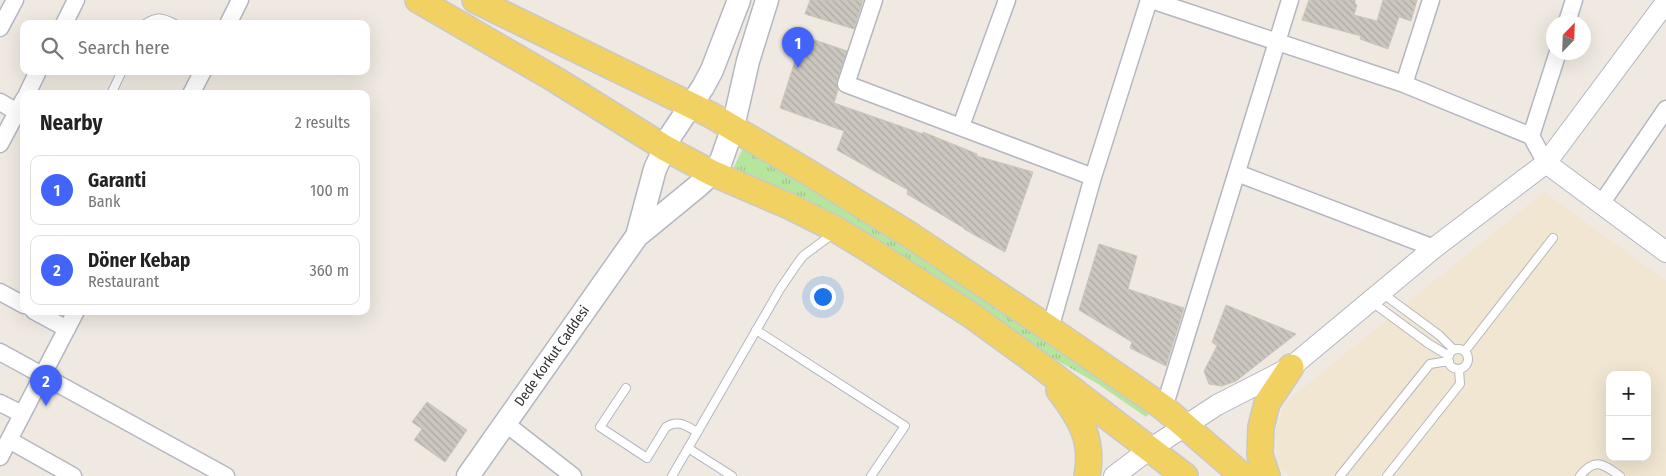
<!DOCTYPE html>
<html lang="en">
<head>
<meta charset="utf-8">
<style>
	:root { --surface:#fff; --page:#f2f2f2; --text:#222; --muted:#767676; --line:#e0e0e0; --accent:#4264fb }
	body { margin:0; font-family:"Fira Sans Condensed",sans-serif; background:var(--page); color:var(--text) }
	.controls { position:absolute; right:15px; bottom:15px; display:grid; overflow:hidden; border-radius:10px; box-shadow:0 5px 20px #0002 }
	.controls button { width:45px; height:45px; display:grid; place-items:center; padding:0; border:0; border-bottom:1px solid var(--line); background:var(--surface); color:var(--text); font:25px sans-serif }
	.compass { position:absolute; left:1546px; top:15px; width:45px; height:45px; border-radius:50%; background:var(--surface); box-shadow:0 5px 20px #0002; rotate:23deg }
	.you { position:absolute; left:822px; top:296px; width:18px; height:18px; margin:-12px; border:4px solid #fff; border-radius:50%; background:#1a73e8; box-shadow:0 0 0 8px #1a73e833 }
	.badge { display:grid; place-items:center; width:32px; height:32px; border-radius:50%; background:var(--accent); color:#fff; font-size:16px; font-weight:700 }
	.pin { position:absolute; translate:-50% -41px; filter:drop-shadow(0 1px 2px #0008) }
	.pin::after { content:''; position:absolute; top:26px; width:18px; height:15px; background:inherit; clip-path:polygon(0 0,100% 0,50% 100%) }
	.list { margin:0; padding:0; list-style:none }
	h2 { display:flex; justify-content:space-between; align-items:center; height:65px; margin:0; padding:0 20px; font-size:21px }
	h2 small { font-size:16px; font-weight:400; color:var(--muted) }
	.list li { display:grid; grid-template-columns:32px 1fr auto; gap:15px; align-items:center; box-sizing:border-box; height:70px; margin:0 10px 10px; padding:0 10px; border:1px solid var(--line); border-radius:10px }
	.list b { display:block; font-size:19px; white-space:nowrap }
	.list p { margin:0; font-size:16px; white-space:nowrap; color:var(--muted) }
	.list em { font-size:16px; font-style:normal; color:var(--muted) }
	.icon { flex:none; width:28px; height:28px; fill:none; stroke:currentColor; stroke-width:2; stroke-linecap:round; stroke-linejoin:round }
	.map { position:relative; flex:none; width:1666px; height:476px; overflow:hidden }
	.search { position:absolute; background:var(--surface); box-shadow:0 5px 20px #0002; left:20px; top:20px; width:350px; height:55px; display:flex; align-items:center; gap:12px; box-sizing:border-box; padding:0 18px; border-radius:10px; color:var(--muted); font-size:19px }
	.panel { position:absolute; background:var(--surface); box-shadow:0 5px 20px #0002; left:20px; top:90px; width:350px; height:225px; border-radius:10px }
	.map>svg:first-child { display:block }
</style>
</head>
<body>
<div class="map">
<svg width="1666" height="476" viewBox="0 0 1666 476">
	<defs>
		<pattern id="grass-tufts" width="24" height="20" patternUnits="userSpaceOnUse" patternTransform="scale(1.25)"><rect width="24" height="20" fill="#b6e59e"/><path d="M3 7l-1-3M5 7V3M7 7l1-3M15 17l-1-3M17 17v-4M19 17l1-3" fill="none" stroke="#9dc588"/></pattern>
		<pattern id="building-back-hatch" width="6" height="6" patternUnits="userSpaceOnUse" patternTransform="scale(1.25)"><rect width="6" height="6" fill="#cbc7bf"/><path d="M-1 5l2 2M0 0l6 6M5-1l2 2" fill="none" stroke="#afaba4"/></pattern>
	</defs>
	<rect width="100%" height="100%" fill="#efe9e1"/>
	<path fill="#f0e6d1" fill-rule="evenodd" d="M1544 192 1666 281V476H1289L1277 464 1276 429 1286 402ZM1610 375H1647V457H1610Z"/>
	<path fill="url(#grass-tufts)" d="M743 148 860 218 955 278 1150 412 1146 417 1098 384 731 173Z"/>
	<path fill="url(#building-back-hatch)" stroke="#cbc5ba" d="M810 0H863L854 29 805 14Z
		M1309 0H1355V4L1357 5 1354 15 1377 21 1383 0H1417L1411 21 1399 17 1388 49 1360 39 1361 36 1302 20Z
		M803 36 847 51 837 81 838 90 834 103 923 134V132L977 154V156L1033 172 1005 252 964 229V228L907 194 908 190 837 150 844 131 780 108Z
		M1099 244 1137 256 1128 289 1184 308 1166 366 1130 348 1132 342 1079 310Z
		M1226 305 1296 334 1236 381 1222 386 1209 384 1204 371 1217 346 1212 342Z
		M427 402 467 430 445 462 414 440 422 429 412 422Z"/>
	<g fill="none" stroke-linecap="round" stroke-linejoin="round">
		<defs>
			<path id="service" d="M145 24C158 16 162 17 175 24
				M111 94 122 71
				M1382 293 1439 335 1454 350
				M1372 302 1429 344 1449 356
				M756 330 905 426 871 476
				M1448 359a10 10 0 1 1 20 0a10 10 0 1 1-20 0Z
				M1465 351 1553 238
				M626 388 600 427 647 458 666 427C678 419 687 426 697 432
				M688 448 732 476
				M672 476 780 289 797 264 803 256 834 233
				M1340 476 1430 364 1449 361
				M1387 476 1460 384 1459 369
				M1580 476C1595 457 1603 464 1620 476"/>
			<path id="minor" d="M874 0 846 84 1093 177
				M1151 0 1404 84 1531 136 1546 163
				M1567 22 1574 0
				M64 24 76 0
				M228 24 240 0
				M0 28 15 0
				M1404 84 1431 0
				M27 94 38 71
				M191 94 203 71
				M0 102 17 112
				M961 126 1007 0
				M1531 136 1558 52
				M0 144 24 99
				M1237 173 1434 248
				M1601 204 1666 109
				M0 292 24 305
				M34 311 67 329
				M1050 329 1093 177 1149 0
				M0 352 226 476
				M0 403 22 414
				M1164 408 1290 0
				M505 423 573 476
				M9 440 73 476
				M0 457 76 311"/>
			<path id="tertiary" d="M1546 163 1666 252
				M1114 476 1150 449 1217 405 1291 367 1434 248 1546 163 1666 2"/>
			<path id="secondary" d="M637 236 655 169 671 135 703 87 712 70 739 0
				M468 476 637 236 698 186 712 173 721 161 733 127 748 61 767 0"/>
			<path id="primary" d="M418 0 556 80 665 148 712 173 789 206 837 230 865 247 971 315 1041 366 1185 476
				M475 0 711 115 806 171 910 235 1050 329 1164 408 1243 476
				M1059 390C1080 418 1094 439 1087 476
				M1267 476 1260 455 1261 427 1267 403 1291 367"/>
		</defs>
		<use href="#service" stroke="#b4b7c1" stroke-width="10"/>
		<use href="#minor" stroke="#b4b7c1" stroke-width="19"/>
		<use href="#tertiary" stroke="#b4b7c1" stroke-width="22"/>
		<use href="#secondary" stroke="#b4b7c1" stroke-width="25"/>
		<use href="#primary" stroke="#c9c9c9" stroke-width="28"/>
		<use href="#service" stroke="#fff" stroke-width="8"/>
		<use href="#minor" stroke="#fff" stroke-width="16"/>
		<use href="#tertiary" stroke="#fff" stroke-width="20"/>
		<use href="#secondary" stroke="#fff" stroke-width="22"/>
		<use href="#primary" stroke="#f2d163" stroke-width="25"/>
	</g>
	<g text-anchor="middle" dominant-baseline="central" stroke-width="4" stroke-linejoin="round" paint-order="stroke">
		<g font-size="14" fill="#2e2e2e" stroke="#fff">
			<text transform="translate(552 356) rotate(-55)">Dede Korkut Caddesi</text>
		</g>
	</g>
</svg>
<div class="controls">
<button>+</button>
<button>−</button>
</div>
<svg class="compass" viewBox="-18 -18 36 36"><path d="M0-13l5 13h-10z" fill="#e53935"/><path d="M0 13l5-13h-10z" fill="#767676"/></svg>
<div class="you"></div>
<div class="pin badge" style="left:798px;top:68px">1</div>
<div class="pin badge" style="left:46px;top:406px">2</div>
<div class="search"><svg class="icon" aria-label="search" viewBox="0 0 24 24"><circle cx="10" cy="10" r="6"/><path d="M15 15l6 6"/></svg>Search here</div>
<section class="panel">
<h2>Nearby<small>2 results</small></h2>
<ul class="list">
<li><span class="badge">1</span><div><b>Garanti</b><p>Bank</p></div><em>100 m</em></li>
<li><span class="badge">2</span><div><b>Döner Kebap</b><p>Restaurant</p></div><em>360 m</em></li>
</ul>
</section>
</div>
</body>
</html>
